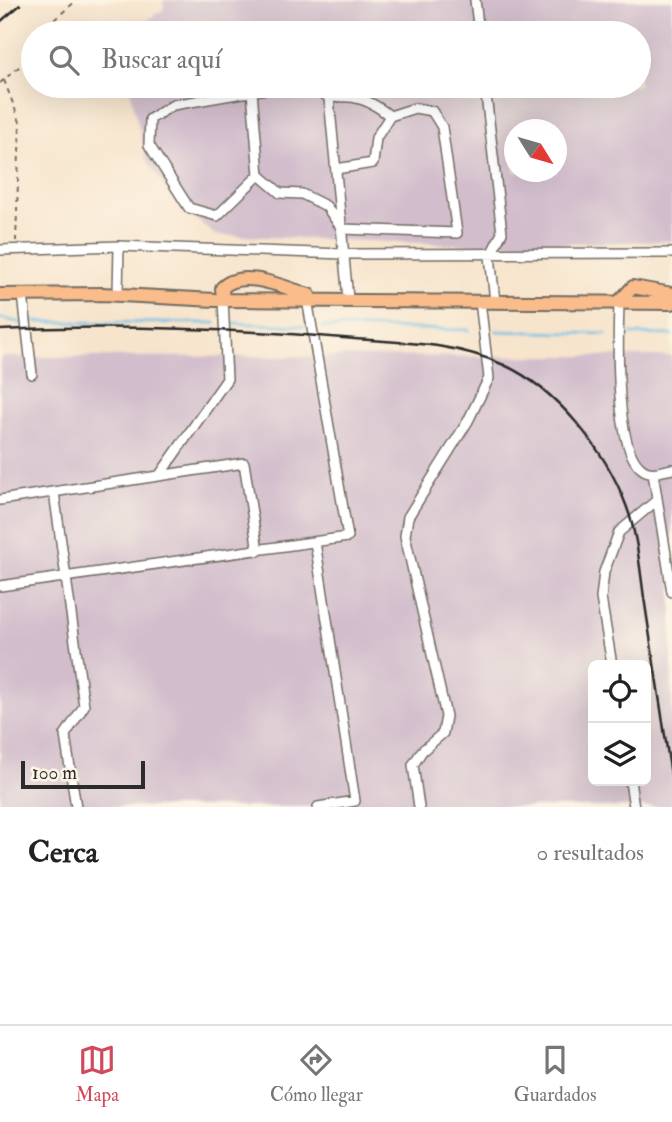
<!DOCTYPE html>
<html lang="es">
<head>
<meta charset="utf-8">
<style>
	:root { --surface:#fff; --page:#f6f6f6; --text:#222; --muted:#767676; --line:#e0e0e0; --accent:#d1495b }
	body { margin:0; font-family:"IM FELL Double Pica",serif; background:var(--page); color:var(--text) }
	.controls { position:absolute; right:21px; bottom:21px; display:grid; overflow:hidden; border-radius:10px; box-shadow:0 7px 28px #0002 }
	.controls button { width:63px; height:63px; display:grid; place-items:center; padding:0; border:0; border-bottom:2px solid var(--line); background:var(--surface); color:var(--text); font:35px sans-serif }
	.compass { position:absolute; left:504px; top:119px; width:63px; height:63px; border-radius:50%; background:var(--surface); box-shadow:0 7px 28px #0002; rotate:127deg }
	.scale { position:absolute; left:21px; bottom:18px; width:124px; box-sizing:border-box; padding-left:7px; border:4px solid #2b2b2b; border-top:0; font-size:19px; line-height:24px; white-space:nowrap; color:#2b2b2b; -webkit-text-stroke:5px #fcf5e5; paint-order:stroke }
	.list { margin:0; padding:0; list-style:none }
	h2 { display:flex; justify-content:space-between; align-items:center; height:91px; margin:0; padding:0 28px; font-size:30px }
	h2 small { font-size:23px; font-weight:400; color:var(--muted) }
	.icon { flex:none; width:38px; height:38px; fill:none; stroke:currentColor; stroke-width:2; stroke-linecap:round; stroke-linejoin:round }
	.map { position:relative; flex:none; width:672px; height:807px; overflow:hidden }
	.search { position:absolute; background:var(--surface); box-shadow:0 7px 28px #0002; left:21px; right:21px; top:21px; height:77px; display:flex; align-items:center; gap:18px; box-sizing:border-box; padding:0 24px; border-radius:38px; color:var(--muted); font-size:26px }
	.sheet { height:217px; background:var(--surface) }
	nav { display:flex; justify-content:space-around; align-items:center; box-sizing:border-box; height:98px; border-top:2px solid var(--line); background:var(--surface); font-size:19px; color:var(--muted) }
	nav a { display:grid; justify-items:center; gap:4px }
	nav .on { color:var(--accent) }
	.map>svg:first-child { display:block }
</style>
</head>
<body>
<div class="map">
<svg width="672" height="807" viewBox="0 0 672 807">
	<rect width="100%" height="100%" fill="#fcf5e5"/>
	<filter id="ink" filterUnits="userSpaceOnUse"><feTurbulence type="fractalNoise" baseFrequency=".0143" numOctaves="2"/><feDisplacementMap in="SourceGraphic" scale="14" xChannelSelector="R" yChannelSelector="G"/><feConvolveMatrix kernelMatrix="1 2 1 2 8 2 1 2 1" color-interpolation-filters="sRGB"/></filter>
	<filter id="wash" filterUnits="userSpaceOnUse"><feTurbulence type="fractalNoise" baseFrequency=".00686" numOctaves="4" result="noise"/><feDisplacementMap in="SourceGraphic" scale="28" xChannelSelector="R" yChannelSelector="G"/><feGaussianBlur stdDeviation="1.57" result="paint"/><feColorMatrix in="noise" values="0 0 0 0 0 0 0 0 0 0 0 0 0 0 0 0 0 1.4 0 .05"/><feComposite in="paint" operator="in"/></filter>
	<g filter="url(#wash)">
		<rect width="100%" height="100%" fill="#f7e4cc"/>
		<path fill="#d1bdcc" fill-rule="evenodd" d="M163 0H672V241L472 245 215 235 176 203 147 161 129 86H639V33H128L164 9ZM514 130H556V172H514Z
			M672 356V807H0V357ZM593 665H646V781H593Z"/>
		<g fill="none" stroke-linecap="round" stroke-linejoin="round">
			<path stroke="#69bfe6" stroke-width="2.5" d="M0 318 22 323
				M35 322 215 323
				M232 323 305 326
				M322 327 469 330
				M496 331 606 334
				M631 334 672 335"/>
		</g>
	</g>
	<g filter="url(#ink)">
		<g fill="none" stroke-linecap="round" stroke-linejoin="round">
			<defs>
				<path id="minor" d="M475 0 479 33
					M313 86 329 98 348 299
					M485 86 502 233 490 256 495 301
					M252 91 259 175 280 193 302 194 326 206 342 229 457 233 442 127 432 111 415 108 390 116 376 138 373 163 336 169
					M329 98C355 94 370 100 390 116
					M259 175 217 216 189 208 149 145 150 119 173 105 284 86
					M0 250 119 246 344 254 672 253
					M118 294 119 246
					M23 295 32 374
					M619 302C618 336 614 447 641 468 650 476 662 471 672 469
					M653 473 672 592
					M159 476 227 379 223 300
					M54 492 84 706 65 735 76 807
					M0 500 244 463 258 551
					M315 542 355 801 318 807
					M0 586 348 537 307 299
					M612 665 601 598 604 572 619 532 657 500
					M630 781 634 807
					M419 807 413 765 422 751 443 733 446 716 405 536 408 517 468 421 489 378 480 301"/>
				<path id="major" d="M0 295 102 294 215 300 672 303
					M223 300 222 288C242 267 285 288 309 295
					M619 302 633 287 672 294"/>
			</defs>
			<use href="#minor" stroke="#726c63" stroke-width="12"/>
			<use href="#major" stroke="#726c63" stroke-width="16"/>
			<path stroke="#726c63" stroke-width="2" stroke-dasharray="5 5" stroke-linecap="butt" d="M39 33 77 0
				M4 80 20 122 16 241
				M0 83 32 56 33 51"/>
			<use href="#minor" stroke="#fff" stroke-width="9"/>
			<use href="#major" stroke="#f9bc8a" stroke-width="12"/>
			<path stroke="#2b2b2b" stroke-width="2.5" d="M0 22 20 5
				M0 330C114 324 230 329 343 338 399 343 452 341 504 365 557 389 606 451 626 505 638 536 640 572 645 604 654 663 663 722 672 782"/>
		</g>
	</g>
</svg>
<div class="controls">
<button><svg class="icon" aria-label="locate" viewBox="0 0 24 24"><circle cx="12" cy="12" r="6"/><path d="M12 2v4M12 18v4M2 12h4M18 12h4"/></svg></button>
<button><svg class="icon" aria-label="layers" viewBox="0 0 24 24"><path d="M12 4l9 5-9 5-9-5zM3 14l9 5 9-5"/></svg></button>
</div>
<svg class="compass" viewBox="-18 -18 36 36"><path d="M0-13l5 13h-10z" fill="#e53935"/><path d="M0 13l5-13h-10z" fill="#767676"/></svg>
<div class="scale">100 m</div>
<div class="search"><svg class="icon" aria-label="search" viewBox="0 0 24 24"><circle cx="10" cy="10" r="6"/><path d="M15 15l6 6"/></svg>Buscar aquí</div>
</div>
<section class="sheet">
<h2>Cerca<small>0 resultados</small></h2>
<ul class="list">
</ul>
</section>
<nav>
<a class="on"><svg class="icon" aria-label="map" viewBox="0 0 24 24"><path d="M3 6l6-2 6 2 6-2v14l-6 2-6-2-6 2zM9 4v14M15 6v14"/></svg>Mapa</a>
<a><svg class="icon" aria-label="directions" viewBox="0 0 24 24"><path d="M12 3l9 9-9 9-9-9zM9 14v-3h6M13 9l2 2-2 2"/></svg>Cómo llegar</a>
<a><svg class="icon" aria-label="saved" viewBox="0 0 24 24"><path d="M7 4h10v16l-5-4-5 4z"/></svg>Guardados</a>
</nav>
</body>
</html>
